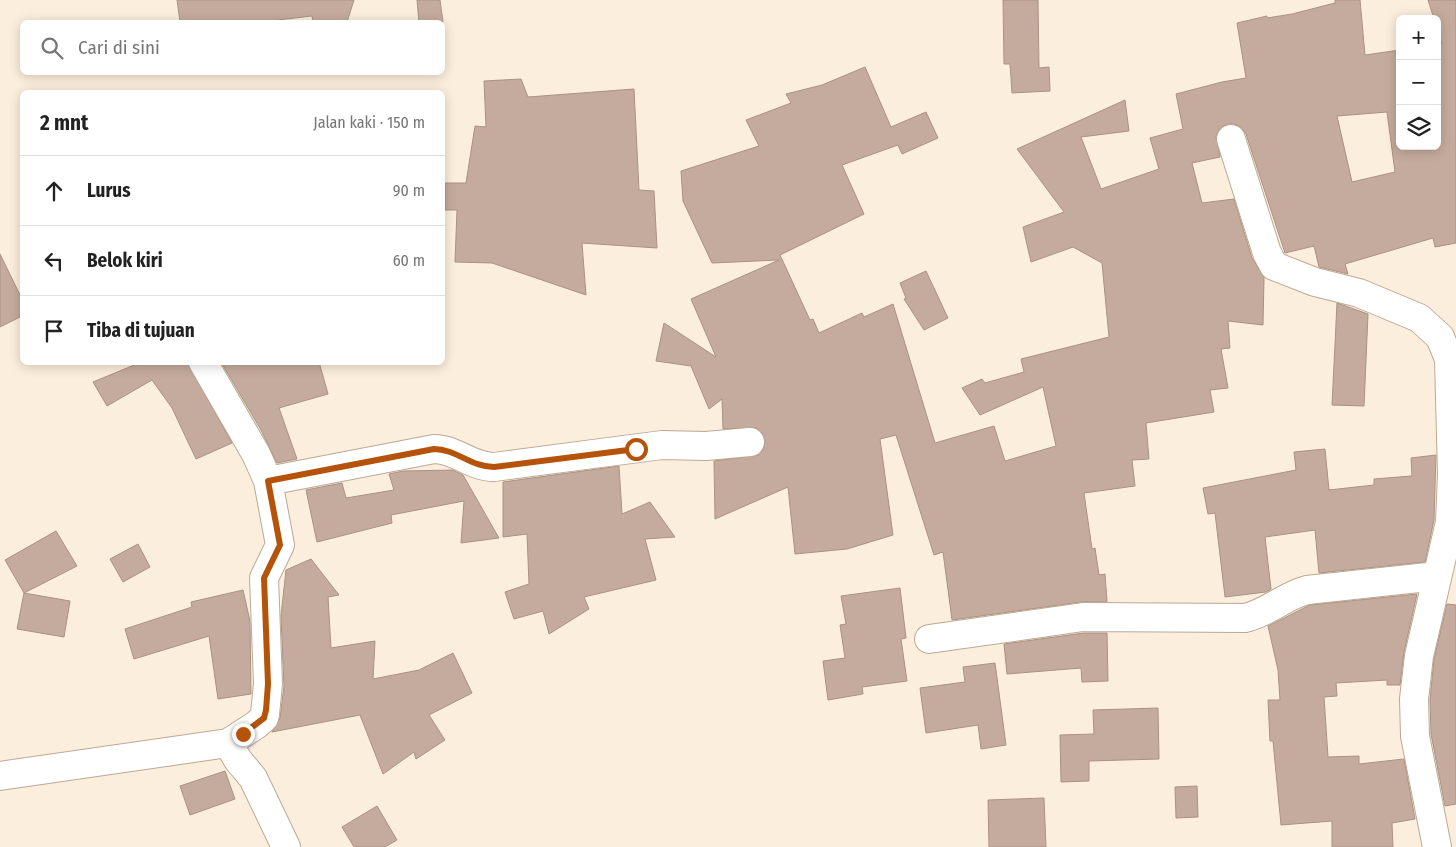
<!DOCTYPE html>
<html lang="id">
<head>
<meta charset="utf-8">
<style>
	:root { --surface:#fff; --page:#f6f6f6; --text:#222; --muted:#767676; --line:#e0e0e0 }
	body { margin:0; font-family:"Fira Sans Condensed",sans-serif; background:var(--page); color:var(--text) }
	.controls { position:absolute; right:15px; top:15px; display:grid; overflow:hidden; border-radius:8px; box-shadow:0 2px 12px #0003 }
	.controls button { width:45px; height:45px; display:grid; place-items:center; padding:0; border:0; border-bottom:1px solid var(--line); background:var(--surface); color:var(--text); font:25px sans-serif }
	.stop { position:absolute; width:15px; height:15px; margin:-11px; border:4px solid #b45309; border-radius:50%; background:#fff }
	.stop.end { background:#b45309; border-color:#fff; box-shadow:0 1px 5px #0008 }
	.list { margin:0; padding:0; list-style:none }
	h2 { display:flex; justify-content:space-between; align-items:center; height:65px; margin:0; padding:0 20px; font-size:21px }
	h2 small { font-size:16px; font-weight:400; color:var(--muted) }
	.list li { display:grid; grid-template-columns:32px 1fr auto; gap:15px; align-items:center; box-sizing:border-box; height:70px; padding:0 20px; border-top:1px solid var(--line) }
	.list b { display:block; font-size:19px; white-space:nowrap }
	.list em { font-size:16px; font-style:normal; color:var(--muted) }
	.icon { flex:none; width:28px; height:28px; fill:none; stroke:currentColor; stroke-width:2; stroke-linecap:round; stroke-linejoin:round }
	.map { position:relative; flex:none; width:1456px; height:847px; overflow:hidden }
	.search { position:absolute; background:var(--surface); box-shadow:0 2px 12px #0003; left:20px; top:20px; width:425px; height:55px; display:flex; align-items:center; gap:12px; box-sizing:border-box; padding:0 18px; border-radius:8px; color:var(--muted); font-size:19px }
	.panel { position:absolute; background:var(--surface); box-shadow:0 2px 12px #0003; left:20px; top:90px; width:425px; height:275px; border-radius:8px }
	.map>svg:first-child { display:block }
</style>
</head>
<body>
<div class="map">
<svg width="1456" height="847" viewBox="0 0 1456 847">
	<rect width="100%" height="100%" fill="#fceedc"/>
	<path fill="#c5ab9d" stroke="#aa9283" fill-rule="evenodd" d="M177 0H354L347 22H313L312 16 261 22H180Z
		M417 0H440L443 22H419Z
		M1003 0H1038L1039 68 1049 67 1050 91 1012 93 1010 64H1004Z
		M1335 0H1360L1365 55 1400 50V146H1437V45L1442 44 1437 29V19H1434L1428 0H1456V243L1435 247 1433 238 1345 264 1348 274 1319 267 1314 246 1285 253 1246 134 1241 127 1234 124H1227L1220 128 1216 136 1220 157 1192 163 1202 203 1234 199 1252 258 1264 277 1263 325 1228 321 1230 348 1221 349 1228 388 1210 390 1214 412 1146 423 1149 459 1132 460 1135 486 1084 493 1092 549 1095 548 1099 575 1105 574 1107 602H1081L952 620 943 552 934 555 896 435 880 439 893 535 847 549 795 554 788 487 715 519 714 461 759 455 764 449 765 440 762 433 756 428 723 429 722 399 709 409 691 366 656 361 664 323 716 357 691 299 779 260 712 263 683 201 681 171 759 146 746 120 791 103 786 94 822 85 865 67 891 127 926 112 938 138 902 154 898 145 842 165 864 214 780 255 810 320 813 319 819 333 862 313 864 317 893 304 935 443 994 426 1005 461 1056 446 1043 387 980 415 962 388 982 379 985 383 1024 372 1021 359 1109 337 1102 263 1073 247 1031 262 1023 227 1064 212 1017 149 1125 100 1129 131 1081 137 1101 189 1159 169 1150 138 1183 129 1176 94 1222 82 1246 78 1237 23 1267 16V18L1292 14 1335 3ZM1387 112 1395 172 1352 182 1337 116Z
		M521 79 528 97 634 89 639 190 654 191 657 248 582 243 586 295 492 263 455 262 457 210H445V183H466L475 126 486 127 484 81Z
		M0 254 22 299V316L0 327Z
		M926 271 948 318 924 330 904 299 906 298 900 283Z
		M1337 303 1368 314 1364 406 1332 405Z
		M187 362 232 443 196 459 172 408 152 380 107 406 93 382 139 363Z
		M221 362H319L328 394 279 408 297 459 277 463 261 430Z
		M1325 449 1329 490 1374 485V479L1412 476 1411 458 1436 455 1434 520 1425 562 1319 573 1315 530 1265 537 1271 589 1266 592 1225 597 1215 513 1208 514 1203 488 1296 470 1294 452Z
		M619 466 622 514 650 502 675 537 645 539 656 580 584 597 589 609 549 634 543 611 514 619 505 592 529 584 527 534 503 537V482Z
		M453 470 463 475 499 538 461 543 464 501 391 515 392 523 317 542 306 490 342 483 346 498 394 490 389 474 403 471Z
		M56 531 77 566 24 593 5 560Z
		M138 544 150 567 123 582 110 559Z
		M311 559 339 595 328 597 331 648 375 641 373 679 419 670 453 653 472 693 429 715 445 740 416 759 414 752 383 774 360 715 272 732 280 718 284 686 281 616 286 570Z
		M900 588 906 638 901 639 907 681 862 687 863 694 828 700 823 661 845 658 840 625 846 624 841 596Z
		M243 590 250 621 251 694 218 699 209 636 134 659 125 629 192 607 191 602Z
		M24 593 70 601 64 637 17 629Z
		M1417 594 1404 652 1400 685H1387V680L1336 683 1337 696 1324 697 1328 757 1359 756V764L1404 759 1415 819 1392 823 1393 847H1332V821L1281 825 1273 741H1270L1268 700H1280L1278 670 1268 626 1310 605Z
		M1447 604 1456 605V804L1445 806 1431 734 1430 700 1434 659Z
		M1084 633H1107L1108 681 1082 682 1081 668 1007 674 1004 644Z
		M995 663 1006 745 981 749 978 725 926 733 920 688 965 682 963 667Z
		M1158 708 1159 759 1089 761V781L1061 782 1060 735 1094 734 1093 710Z
		M225 771 235 799 190 815 180 786Z
		M1197 786 1198 817 1176 818 1175 787Z
		M1044 798 1046 847H989L988 800Z
		M377 806 397 840 385 847H354L342 827Z"/>
	<g fill="none" stroke-linecap="round" stroke-linejoin="round">
		<defs>
			<path id="minor" d="M1231 139 1267 253 1274 266 1315 282 1359 293 1419 318 1440 337 1449 359 1452 474 1450 522
				M203 362 256 454 268 481 280 545 264 578 268 684 265 714 264 718 256 725 228 743 238 760 253 778 286 847
				M268 481 434 449C456 449 471 467 494 467L662 445 706 446 750 442
				M929 639 1083 617 1245 618C1268 613 1284 596 1307 590L1437 576
				M0 776 228 743
				M1437 847 1415 736 1414 699 1419 656 1450 522H1456"/>
		</defs>
		<use href="#minor" stroke="#bba994" stroke-width="30"/>
		<use href="#minor" stroke="#fff" stroke-width="28"/>
	</g>
	<g fill="none" stroke-linecap="round" stroke-linejoin="round">
		<path stroke="#b45309" stroke-width="6" d="M243 734 264 718 266 710 268 684 264 578 280 545 268 481 434 449C456 449 471 467 494 467L636 449"/>
	</g>
</svg>
<div class="controls">
<button>+</button>
<button>−</button>
<button><svg class="icon" aria-label="layers" viewBox="0 0 24 24"><path d="M12 4l9 5-9 5-9-5zM3 14l9 5 9-5"/></svg></button>
</div>
<div class="stop" style="left:636px;top:449px"></div>
<div class="stop end" style="left:243px;top:734px"></div>
<div class="search"><svg class="icon" aria-label="search" viewBox="0 0 24 24"><circle cx="10" cy="10" r="6"/><path d="M15 15l6 6"/></svg>Cari di sini</div>
<section class="panel">
<h2>2 mnt<small>Jalan kaki · 150 m</small></h2>
<ul class="list">
<li><svg class="icon" aria-label="ahead" viewBox="0 0 24 24"><path d="M12 20V5M6 11l6-6 6 6"/></svg><div><b>Lurus</b></div><em>90 m</em></li>
<li><svg class="icon" aria-label="left" viewBox="0 0 24 24"><path d="M17 20v-9H6M10 6l-5 5 5 5"/></svg><div><b>Belok kiri</b></div><em>60 m</em></li>
<li><svg class="icon" aria-label="arrive" viewBox="0 0 24 24"><path d="M6 21V4h12l-3 4 3 4H6"/></svg><div><b>Tiba di tujuan</b></div></li>
</ul>
</section>
</div>
</body>
</html>
